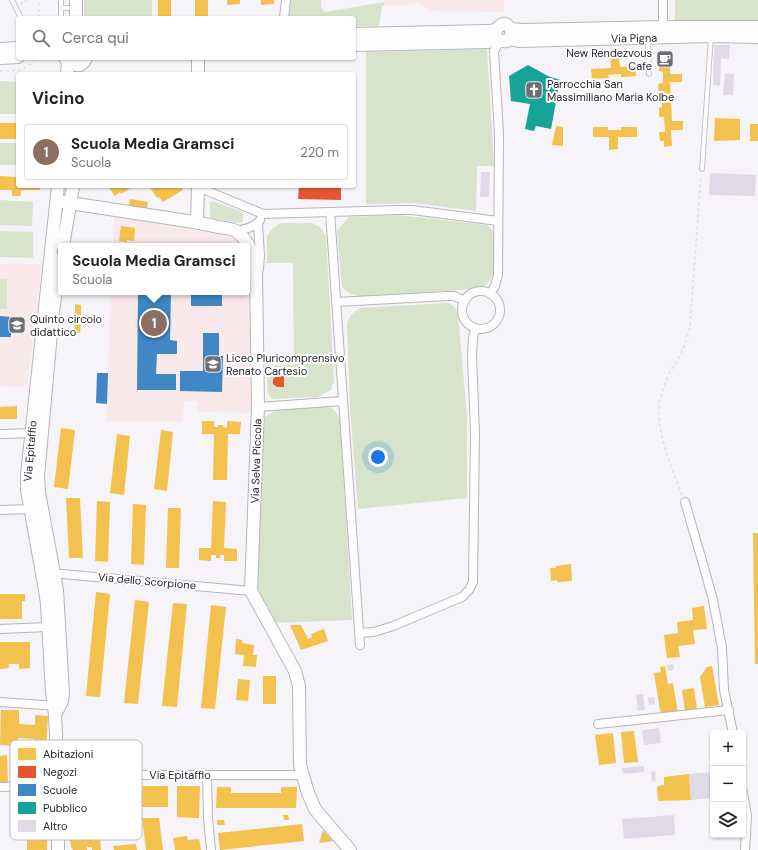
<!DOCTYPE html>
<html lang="it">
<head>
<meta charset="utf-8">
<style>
	:root { --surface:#fff; --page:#f6f6f6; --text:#222; --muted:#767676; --line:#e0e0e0; --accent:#7c3aed }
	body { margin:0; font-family:"DM Sans",sans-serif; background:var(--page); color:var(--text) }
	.controls { position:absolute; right:12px; bottom:12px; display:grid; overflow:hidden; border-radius:4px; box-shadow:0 1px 3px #0004 }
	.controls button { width:36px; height:36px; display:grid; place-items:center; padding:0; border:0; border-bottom:1px solid var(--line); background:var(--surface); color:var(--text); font:20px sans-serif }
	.you { position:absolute; left:378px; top:457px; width:14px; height:14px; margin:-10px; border:3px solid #fff; border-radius:50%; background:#1a73e8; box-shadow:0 0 0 6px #1a73e833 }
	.badge { display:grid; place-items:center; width:26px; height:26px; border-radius:50%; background:var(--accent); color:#fff; font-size:13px; font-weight:700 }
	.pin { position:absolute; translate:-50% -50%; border:2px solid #fff; box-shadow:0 1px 4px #0006 }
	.popup { position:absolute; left:58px; top:243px; width:192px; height:52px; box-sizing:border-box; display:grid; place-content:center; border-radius:4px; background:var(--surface); filter:drop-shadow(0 1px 3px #0005); font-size:13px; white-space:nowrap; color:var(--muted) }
	.popup b { font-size:15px; color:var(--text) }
	.popup::after { content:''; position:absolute; left:50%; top:100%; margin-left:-8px; border:8px solid transparent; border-top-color:var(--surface) }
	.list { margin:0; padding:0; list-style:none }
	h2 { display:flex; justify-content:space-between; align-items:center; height:52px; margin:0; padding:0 16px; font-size:17px }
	h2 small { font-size:13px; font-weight:400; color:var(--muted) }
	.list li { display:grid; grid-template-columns:26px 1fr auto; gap:12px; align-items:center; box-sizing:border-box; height:56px; margin:0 8px 8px; padding:0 8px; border:1px solid var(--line); border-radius:4px }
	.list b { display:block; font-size:15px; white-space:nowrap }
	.list p { margin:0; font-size:13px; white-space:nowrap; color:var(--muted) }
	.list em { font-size:13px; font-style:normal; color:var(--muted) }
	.icon { flex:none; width:22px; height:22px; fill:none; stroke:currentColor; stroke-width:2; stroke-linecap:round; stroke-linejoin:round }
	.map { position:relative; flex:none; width:758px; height:850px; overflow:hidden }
	.search { position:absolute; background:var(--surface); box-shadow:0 1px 3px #0004; left:16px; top:16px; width:340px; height:44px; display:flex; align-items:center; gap:10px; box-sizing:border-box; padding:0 14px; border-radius:4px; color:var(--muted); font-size:15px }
	.panel { position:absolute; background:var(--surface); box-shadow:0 1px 3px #0004; left:16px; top:72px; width:340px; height:116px; border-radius:4px }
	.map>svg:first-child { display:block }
</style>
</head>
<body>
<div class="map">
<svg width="758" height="850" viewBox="0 0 758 850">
	<rect width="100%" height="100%" fill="#f6f3f9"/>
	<path fill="#f9e9eb" d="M384 0H504V12L432 11 419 3 407 4 402 6H384Z
		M114 216 229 236 232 238 239 246H113Z
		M247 262 250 275 251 413 197 412 198 401H184L182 422 106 421 111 292H247Z
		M0 264H42L27 387 0 386Z"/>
	<path fill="#d7e3ca" d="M84 0H152V18H84Z
		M291 0H321V8L325 12 384 2V6H382L379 26H354V18H289Z
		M675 0H758V22H675Z
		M487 49 494 166H477L476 211 413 203 366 204V52Z
		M0 81 18 82V114H0Z
		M0 143H18V165H0Z
		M0 200 33 202 32 226 0 225Z
		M212 201 243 212V221L240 223 211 218 210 215V203Z
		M397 215 487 225 493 231 494 237 493 274 489 282 483 287 472 289 363 297C355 295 347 294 342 287L337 231 349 217Z
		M281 223H312L321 228 326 236 334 381 331 390 317 397 273 399 268 394 267 366 294 365 293 263H267V236L273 228Z
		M0 231 33 232V258L0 257Z
		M0 279H7V309H0Z
		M447 303C454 304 456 309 458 314L467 416V498L358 509 350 407 347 324C349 316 353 312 360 308Z
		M325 406 333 409 340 418 352 620 273 623 257 589 264 418 274 411Z"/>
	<path fill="#f2c14e" d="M158 0H171V18H158Z
		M195 0H208V18H195Z
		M227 0H240V4L227 5Z
		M261 0H274V4L261 5Z
		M610 55H619L620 67 635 66 636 76 621 77V74L608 75 609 78 592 79 591 69 611 68Z
		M670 55V74H682V82H670L672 121H683V130H671L672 146 664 147V141H660L659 132H665L664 117H659V108L662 107V95L659 96 658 84 663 83V72L659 71V56Z
		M715 118 740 119V140L714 141Z
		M0 123H18V139H0Z
		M750 124H758V141H750Z
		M556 126 563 127V146L552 145Z
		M593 127H608V130H621V127H637V137H618V149L609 150V137H593Z
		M0 176 18 177V186H40V190H21V196H12V190H0Z
		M108 186H134L121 194 120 192 115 196Z
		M149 186H181L183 190 163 202 159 197 157 198Z
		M130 199 148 202 147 208 129 206Z
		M121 226 135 228 134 241 127 240V242L119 241Z
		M75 304 81 305V315H75Z
		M75 322H81L80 333H74Z
		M17 406V419H0V407Z
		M202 421H214V427H218V425H223V427L227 428V421L241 422 240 434H228L227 480H213L214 434H202Z
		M61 428 75 430 68 489 54 487Z
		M161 430 173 432 167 491 154 489Z
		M117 434 130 436 124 495 110 493Z
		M66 498H80L83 558H69Z
		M97 501 110 502 108 562 95 561Z
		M213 501 226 502 224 548 237 549V561H224V555H220V558H216V555H211V561L199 560V548H211Z
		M133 504 146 505 144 565 131 564Z
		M168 508H181L179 568H166Z
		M753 533H758V664H755Z
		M571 564 572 581 557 582V580L551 581 550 568H556V566Z
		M96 592 110 594 100 697 86 696Z
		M0 594H25V601H22V619H0Z
		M135 600 149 602 138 704 124 703Z
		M173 603 187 604 177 707 162 706Z
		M211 605 226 607 215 709 201 708Z
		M704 606 707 629 693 630 695 644 678 646 680 657 667 658 664 635 678 633 677 622 693 620 692 608Z
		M290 625H301L308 639 312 637 311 634 324 629 328 641 301 650Z
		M236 639 242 640V643L254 645 253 655H257L256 667 243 666 244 655 235 654Z
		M0 642H30V668L19 669V664H9V668L0 669Z
		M665 666 668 684 673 683 678 713 661 716 654 673 661 672 660 667Z
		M712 666 719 705 705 707 700 677 707 667Z
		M263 676H276V704H263Z
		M238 679 250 680 248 701 236 700Z
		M694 688 697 709 685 711 682 690Z
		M1 710H19V724L35 725V715L48 716 46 750H34V739L18 738V746L0 745Z
		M634 731 638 762 624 763 621 732Z
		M613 733 616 763 599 765 595 735Z
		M7 755 8 782H0V756Z
		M32 761H49V781H32Z
		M689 774 691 800 658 801 657 786 664 785V777Z
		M90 784V790H92L93 815 85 816V819L68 821 67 808H69V790H81L80 785Z
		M140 786H168V807H140Z
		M177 786H200L199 818 177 817Z
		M217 787H231V793H281V787H297L296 808H216Z
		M34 792H55L54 827 44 826V802H34Z
		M13 794H19V812H13Z
		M136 806 137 821H128L129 832 112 833 111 823H112L111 808Z
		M21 809H32V811H35L37 812 36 825H19V818L21 817Z
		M283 815H288L289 820H284Z
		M142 818H159L163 850H146Z
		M217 820H224L225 825H217Z
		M302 824 304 841 220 850 218 833Z
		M105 825 107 837H105L106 839 101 840 99 826Z
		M88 828H94L95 837H88V835L69 836V832H88Z
		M323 830 333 841 319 843Z
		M187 836 188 840 199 839 201 850H175L173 838Z
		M27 837H47V850H27Z
		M100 839 101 850H92V847H87V850H73L71 847 70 840Z
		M136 844 137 850H114L113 846Z"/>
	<path fill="#e4572e" d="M299 186H335V188H341V200L298 199Z
		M277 376H284V387H277L273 384V379Z"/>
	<path fill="#3f88c5" d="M138 292H171L170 340 177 341V354H157L156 374H176V390H137Z
		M191 292H222V306H191Z
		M0 316 11 317V337H0Z
		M203 333H219V356H223L222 392 180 391V371H203Z
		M97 373H108L107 404 96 403Z"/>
	<path fill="#17a398" d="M528 65 548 76 560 80 551 129 536 126 534 131 525 129 530 104 511 101 509 76Z"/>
	<path fill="#e0dae6" d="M714 45H730L729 59 721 58 720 86 713 85Z
		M725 73 734 74 733 95H723Z
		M481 172H490L489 197H480Z
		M710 173 756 175 755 196 709 195Z
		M673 664 674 670 668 671 667 665Z
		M643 694 645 710 638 711 636 695Z
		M654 697 655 704 649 705 648 698Z
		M659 728 661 743 644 745 642 730Z
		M644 766V772L623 774 622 768Z
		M655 771 656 781 652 782 651 772Z
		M713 772V798L691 800 689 774Z
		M674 815 675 835 624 839 622 819Z"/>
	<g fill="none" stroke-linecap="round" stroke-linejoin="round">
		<defs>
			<path id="lane" d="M12 0 21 18
				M61 0V18
				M61 8H68
				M648 38 649 74
				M702 169 711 37"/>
			<path id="street" d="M284 18 286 0
				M663 31V0
				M198 187 263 214 398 210H412L498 221
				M330 212 360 645
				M258 224 260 255 259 269
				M236 231C244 229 255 228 260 220
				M462 310a19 19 0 1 1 38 0a19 19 0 1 1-38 0Z
				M490 294 495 286 498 275 499 134 494 51 500 41
				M336 302 448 296H454L465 301
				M258 407 343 401
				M0 434 35 433
				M685 502 703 564 713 600 722 648 724 690 733 733
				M0 510 31 509
				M51 573 251 591
				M0 629 48 627
				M359 633 374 632 393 626 462 597 469 590 473 582 475 434 472 355 473 337 476 328
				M0 702 58 706
				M598 724 729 710
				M58 775H302
				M207 775 208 818 211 850
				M0 787 58 785
				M743 792 747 816 745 850"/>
			<path id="secondary" d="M76 18V0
				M511 29 522 30 663 27H758
				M354 34 487 31C490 31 492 31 494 30 501 27 503 18 511 29V36L507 41C499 42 494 38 496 30
				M510 39 519 41 711 36 758 37
				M354 45 488 42 498 39
				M0 49 18 48
				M0 58 18 57
				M65 58C72 65 81 70 86 58
				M67 74 68 61
				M198 74V58
				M58 186 27 475V490L45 590 47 604 52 692 55 715 58 775V850
				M57 201C98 207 140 214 181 220 194 222 206 224 218 227 224 228 231 228 236 231 249 240 254 257 256 271L258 407 251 591 295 671 299 686 300 765 308 793 315 809 319 814 350 850
				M197 223 198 186
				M63 246 73 186
				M55 715 62 701 63 694 57 590 39 492 38 476 53 311 61 258"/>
		</defs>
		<use href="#lane" stroke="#b7b4ba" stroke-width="5.5"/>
		<use href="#street" stroke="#b7b4ba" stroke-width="10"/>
		<use href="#secondary" stroke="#b7b4ba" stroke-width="14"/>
		<path stroke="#dfdfe0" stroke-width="1.5" stroke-dasharray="3 3" stroke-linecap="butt" d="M20 4 27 0
			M39 18V0
			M0 71C15 71 26 72 36 58
			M226 218 228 208
			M682 495C672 469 658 437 659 409 659 398 664 387 668 376 670 371 674 366 677 361 684 350 687 338 690 326L701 175"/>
		<use href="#lane" stroke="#fefdfe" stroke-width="4"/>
		<use href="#street" stroke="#fefdfe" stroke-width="8"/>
		<use href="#secondary" stroke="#fefdfe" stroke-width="12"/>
	</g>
	<defs>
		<symbol id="cafe-square" viewBox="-11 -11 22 22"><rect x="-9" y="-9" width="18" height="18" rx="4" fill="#6f6c73" stroke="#fff"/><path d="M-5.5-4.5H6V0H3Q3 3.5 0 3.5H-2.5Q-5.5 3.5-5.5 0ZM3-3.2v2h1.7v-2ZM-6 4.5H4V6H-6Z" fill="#fff"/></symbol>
		<symbol id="church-square" viewBox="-11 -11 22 22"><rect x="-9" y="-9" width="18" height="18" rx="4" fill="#6f6c73" stroke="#fff"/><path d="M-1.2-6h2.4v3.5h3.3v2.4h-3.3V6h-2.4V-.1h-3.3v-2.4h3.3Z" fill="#fff"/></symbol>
		<symbol id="school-square" viewBox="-11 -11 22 22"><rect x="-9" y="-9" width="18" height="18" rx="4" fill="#6f6c73" stroke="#fff"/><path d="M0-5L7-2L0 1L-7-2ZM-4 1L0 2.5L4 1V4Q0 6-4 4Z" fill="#fff"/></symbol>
	</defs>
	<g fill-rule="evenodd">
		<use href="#cafe-square" x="655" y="49" width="20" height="20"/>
		<use href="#church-square" x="524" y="80" width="20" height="20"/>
		<use href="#school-square" x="7" y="315" width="20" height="20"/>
		<use href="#school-square" x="203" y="354" width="20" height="20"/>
	</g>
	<g text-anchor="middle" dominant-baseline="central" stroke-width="4" stroke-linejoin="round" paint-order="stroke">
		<g font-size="11" fill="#27242b" stroke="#fff">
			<text transform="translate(634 38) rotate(-1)">Via Pigna</text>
			<text transform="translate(30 451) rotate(-85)">Via Epitaffio</text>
			<text transform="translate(256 461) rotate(-88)">Via Selva Piccola</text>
			<text transform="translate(147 581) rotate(5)">Via dello Scorpione</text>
			<text x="180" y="775">Via Epitaffio</text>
		</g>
		<g font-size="11" fill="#27242b" stroke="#fff" text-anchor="start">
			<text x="652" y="53" text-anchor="end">New Rendezvous<tspan x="652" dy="13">Cafe</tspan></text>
			<text x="547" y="84">Parrocchia San<tspan x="547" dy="13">Massimiliano Maria Kolbe</tspan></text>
			<text x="30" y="319">Quinto circolo<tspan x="30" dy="13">didattico</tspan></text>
			<text x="226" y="358">Liceo Pluricomprensivo<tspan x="226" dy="13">Renato Cartesio</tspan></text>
		</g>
	</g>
	<rect x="10" y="740" width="132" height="100" rx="6" fill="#fff" stroke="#bebdbf" stroke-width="1"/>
	<rect x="18" y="748" width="18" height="12" fill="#f2c14e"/>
	<rect x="18" y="766" width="18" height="12" fill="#e4572e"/>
	<rect x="18" y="784" width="18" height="12" fill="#3f88c5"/>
	<rect x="18" y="802" width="18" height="12" fill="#17a398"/>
	<rect x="18" y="820" width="18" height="12" fill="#e0dae6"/>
	<g font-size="11" fill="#27242b">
		<text x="43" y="758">Abitazioni</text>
		<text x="43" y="776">Negozi</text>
		<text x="43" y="794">Scuole</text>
		<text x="43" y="812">Pubblico</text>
		<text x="43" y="830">Altro</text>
	</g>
</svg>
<div class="controls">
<button>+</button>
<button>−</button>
<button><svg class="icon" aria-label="layers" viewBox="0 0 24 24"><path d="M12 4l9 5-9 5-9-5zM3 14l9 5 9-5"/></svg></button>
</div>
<div class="you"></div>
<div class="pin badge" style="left:154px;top:323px;background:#8d6e63">1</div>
<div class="popup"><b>Scuola Media Gramsci</b>Scuola</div>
<div class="search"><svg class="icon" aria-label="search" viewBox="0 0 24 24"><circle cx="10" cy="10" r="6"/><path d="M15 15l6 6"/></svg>Cerca qui</div>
<section class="panel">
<h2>Vicino<small></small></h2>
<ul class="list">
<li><span class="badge" style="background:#8d6e63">1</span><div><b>Scuola Media Gramsci</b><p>Scuola</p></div><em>220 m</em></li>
</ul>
</section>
</div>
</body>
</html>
